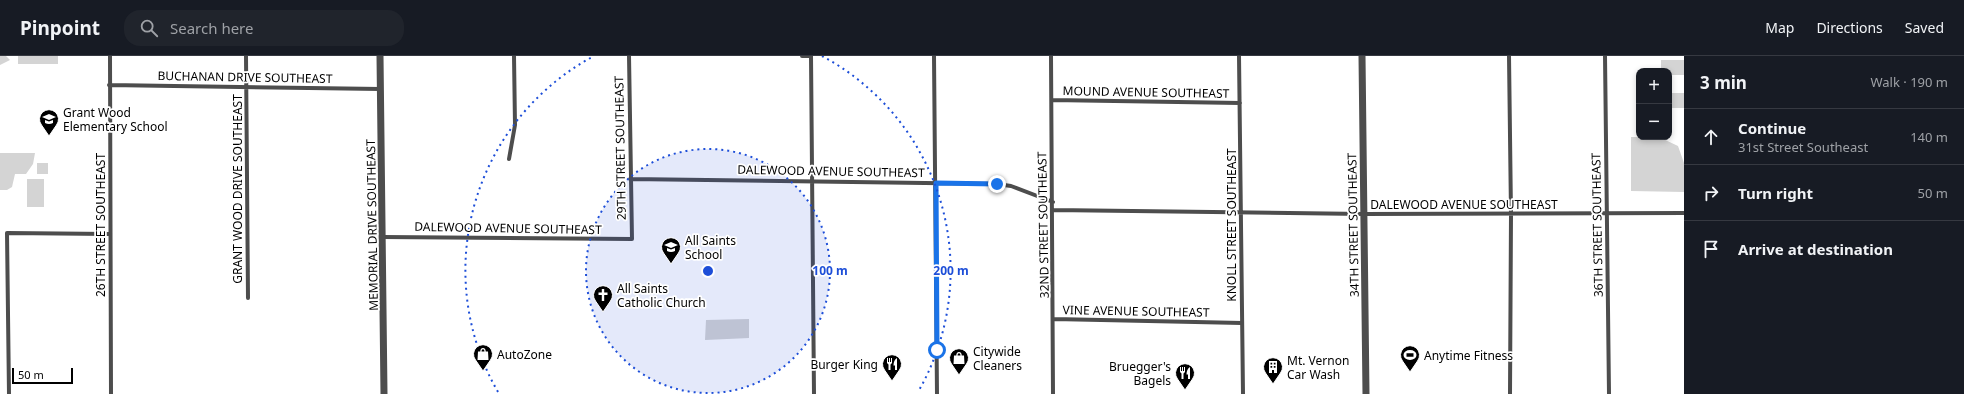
<!DOCTYPE html>
<html lang="en">
<head>
<meta charset="utf-8">
<style>
	:root { --surface:#171b24; --page:#20242c; --text:#f1f3f6; --muted:#9ea1a6; --line:#363941 }
	body { margin:0; font-family:"Noto Sans",sans-serif; background:var(--page); color:var(--text) }
	.controls { position:absolute; right:12px; top:12px; display:grid; overflow:hidden; border-radius:8px; box-shadow:0 2px 6px #0003 }
	.controls button { width:36px; height:36px; display:grid; place-items:center; padding:0; border:0; border-bottom:1px solid var(--line); background:var(--surface); color:var(--text); font:20px sans-serif }
	.scale { position:absolute; left:12px; bottom:10px; width:61px; box-sizing:border-box; padding-left:4px; border:2px solid #000; border-top:0; font-size:11px; line-height:14px; white-space:nowrap; color:#000; -webkit-text-stroke:3px #fff; paint-order:stroke }
	.stop { position:absolute; width:12px; height:12px; margin:-9px; border:3px solid #1a73e8; border-radius:50%; background:#fff }
	.stop.end { background:#1a73e8; border-color:#fff; box-shadow:0 1px 4px #0008 }
	.list { margin:0; padding:0; list-style:none }
	h2 { display:flex; justify-content:space-between; align-items:center; height:52px; margin:0; padding:0 16px; font-size:17px }
	h2 small { font-size:13px; font-weight:400; color:var(--muted) }
	.list li { display:grid; grid-template-columns:26px 1fr auto; gap:12px; align-items:center; box-sizing:border-box; height:56px; padding:0 16px; border-top:1px solid var(--line) }
	.list b { display:block; font-size:15px; white-space:nowrap }
	.list p { margin:0; font-size:13px; white-space:nowrap; color:var(--muted) }
	.list em { font-size:13px; font-style:normal; color:var(--muted) }
	.icon { flex:none; width:22px; height:22px; fill:none; stroke:currentColor; stroke-width:2; stroke-linecap:round; stroke-linejoin:round }
	.map { position:relative; flex:none; width:1684px; height:338px; overflow:hidden }
	header { display:flex; align-items:center; gap:24px; box-sizing:border-box; height:56px; padding:0 20px; background:var(--surface); border-bottom:1px solid var(--line) }
	header strong { font-size:19px }
	nav { display:flex; gap:22px; margin-inline-start:auto; font-size:14px }
	.search { width:280px; height:36px; background:var(--page); display:flex; align-items:center; gap:10px; box-sizing:border-box; padding:0 14px; border-radius:16px; color:var(--muted); font-size:15px }
	main { display:flex }
	aside { flex:1; background:var(--surface) }
	.map>svg:first-child { display:block }
</style>
</head>
<body>
<header>
<strong>Pinpoint</strong>
<div class="search"><svg class="icon" aria-label="search" viewBox="0 0 24 24"><circle cx="10" cy="10" r="6"/><path d="M15 15l6 6"/></svg>Search here</div>
<nav><a>Map</a><a>Directions</a><a>Saved</a></nav>
</header>
<main>
<div class="map">
<svg width="1684" height="338" viewBox="0 0 1684 338">
	<rect width="100%" height="100%" fill="#fff"/>
	<path fill="#d4d4d4" d="M0 0H6L10 4 0 9Z
		M18 0H58V8H18Z
		M1661 4H1684V19H1669V15H1661Z
		M1669 37H1684V52H1669Z
		M1631 81H1659L1678 90 1684 107V136L1631 135Z
		M0 97H35L33 108 26 118H15L12 131 7 134H0Z
		M37 107H48V118H37Z
		M27 123H44V151H27Z
		M749 263V282L705 284 706 264Z"/>
	<g fill="none" stroke-linecap="round" stroke-linejoin="round">
		<path stroke="#4d4d4d" stroke-width="4" d="M110 0 111 338
			M246 0 248 242
			M802 0H811
			M811 0 814 338
			M934 0 937 338
			M1051 0 1053 338
			M1239 0 1243 338
			M1509 0 1511 158 1510 338
			M1605 0 1609 338
			M109 29 381 33
			M1052 44 1240 47
			M509 103 515 69 514 0
			M630 123 997 128 1011 130 1053 146
			M1053 154 1364 158 1684 157
			M383 181 632 183 629 0
			M1054 263 1242 267
			M9 338 7 177 110 178"/>
		<path stroke="#4d4d4d" stroke-width="7" d="M380 0 384 338
			M1362 0 1366 338"/>
	</g>
	<g fill="none" stroke-linecap="round" stroke-linejoin="round">
		<path stroke="#1a73e8" stroke-width="5" d="M937 294 936 127 997 128"/>
	</g>
	<circle cx="708" cy="215" r="122" fill="#1d4ed8" fill-opacity=".12"/>
	<g fill="none" stroke="#1d4ed8" stroke-width="2" stroke-dasharray="2 4">
		<circle cx="708" cy="215" r="122"/>
		<path d="M498 336A243 243 0 0 1 594 0M822 0A243 243 0 0 1 918 336"/>
	</g>
	<defs>
		<symbol id="school-pin" viewBox="-11 -11 22 30"><path d="M0 17L-7.5 6A9.5 9.5 0 1 1 7.5 6Z" fill="#000" stroke="#fff"/><path d="M0-5L7-2L0 1L-7-2ZM-4 1L0 2.5L4 1V4Q0 6-4 4Z" fill="#fff"/></symbol>
		<symbol id="church-pin" viewBox="-11 -11 22 30"><path d="M0 17L-7.5 6A9.5 9.5 0 1 1 7.5 6Z" fill="#000" stroke="#fff"/><path d="M-1.2-6h2.4v3.5h3.3v2.4h-3.3V6h-2.4V-.1h-3.3v-2.4h3.3Z" fill="#fff"/></symbol>
		<symbol id="shop-pin" viewBox="-11 -11 22 30"><path d="M0 17L-7.5 6A9.5 9.5 0 1 1 7.5 6Z" fill="#000" stroke="#fff"/><path d="M-5-2.5h2.3a2.7 3.5 0 0 1 5.4 0H5L5.5 6h-11ZM-1.5-2.5h3a1.5 2.3 0 0 0-3 0Z" fill="#fff"/></symbol>
		<symbol id="stadium-pin" viewBox="-11 -11 22 30"><path d="M0 17L-7.5 6A9.5 9.5 0 1 1 7.5 6Z" fill="#000" stroke="#fff"/><path d="M0-5a6.5 5 0 1 0 0 10a6.5 5 0 1 0 0-10ZM-3.5-1.8h7v3.6h-7Z" fill="#fff"/></symbol>
		<symbol id="restaurant-pin" viewBox="-11 -11 22 30"><path d="M0 17L-7.5 6A9.5 9.5 0 1 1 7.5 6Z" fill="#000" stroke="#fff"/><path d="M-5-6h1v4h1v-4h1v4h1v-4h1v5L-1.5 .5V6h-2V.5L-5-1ZM5-6V6H3V1.5H1.5Q1.5-4 5-6Z" fill="#fff"/></symbol>
		<symbol id="building-pin" viewBox="-11 -11 22 30"><path d="M0 17L-7.5 6A9.5 9.5 0 1 1 7.5 6Z" fill="#000" stroke="#fff"/><path d="M-4-6H4V6H1V3H-1V6H-4ZM-2.5-4.3h1.7v1.8h-1.7ZM.8-4.3h1.7v1.8H.8ZM-2.5-1h1.7V.8h-1.7ZM.8-1h1.7V.8H.8Z" fill="#fff"/></symbol>
	</defs>
	<g fill-rule="evenodd">
		<use href="#school-pin" x="38" y="52" width="22" height="30"/>
		<use href="#school-pin" x="660" y="180" width="22" height="30"/>
		<use href="#church-pin" x="592" y="228" width="22" height="30"/>
		<use href="#shop-pin" x="472" y="287" width="22" height="30"/>
		<use href="#stadium-pin" x="1399" y="288" width="22" height="30"/>
		<use href="#shop-pin" x="948" y="291" width="22" height="30"/>
		<use href="#restaurant-pin" x="881" y="297" width="22" height="30"/>
		<use href="#building-pin" x="1262" y="300" width="22" height="30"/>
		<use href="#restaurant-pin" x="1174" y="306" width="22" height="30"/>
	</g>
	<g text-anchor="middle" dominant-baseline="central" stroke-width="3.5" stroke-linejoin="round" paint-order="stroke">
		<g font-size="12" fill="#000" stroke="#fff">
			<text transform="translate(245 21) rotate(1)">BUCHANAN DRIVE SOUTHEAST</text>
			<text transform="translate(1146 36) rotate(1)">MOUND AVENUE SOUTHEAST</text>
			<text transform="translate(620 92) rotate(-91)">29TH STREET SOUTHEAST</text>
			<text transform="translate(831 115) rotate(1)">DALEWOOD AVENUE SOUTHEAST</text>
			<text transform="translate(237 133) rotate(-90)">GRANT WOOD DRIVE SOUTHEAST</text>
			<text x="1464" y="148">DALEWOOD AVENUE SOUTHEAST</text>
			<text transform="translate(100 169) rotate(-90)">26TH STREET SOUTHEAST</text>
			<text transform="translate(372 169) rotate(-91)">MEMORIAL DRIVE SOUTHEAST</text>
			<text transform="translate(1043 169) rotate(-91)">32ND STREET SOUTHEAST</text>
			<text transform="translate(1231 169) rotate(-90)">KNOLL STREET SOUTHEAST</text>
			<text transform="translate(1353 169) rotate(-91)">34TH STREET SOUTHEAST</text>
			<text transform="translate(1597 169) rotate(-91)">36TH STREET SOUTHEAST</text>
			<text transform="translate(508 172) rotate(1)">DALEWOOD AVENUE SOUTHEAST</text>
			<text transform="translate(1136 255) rotate(1)">VINE AVENUE SOUTHEAST</text>
		</g>
		<g font-size="12" fill="#000" stroke="#fff" text-anchor="start">
			<text x="63" y="56">Grant Wood<tspan x="63" dy="14">Elementary School</tspan></text>
			<text x="685" y="184">All Saints<tspan x="685" dy="14">School</tspan></text>
			<text x="617" y="232">All Saints<tspan x="617" dy="14">Catholic Church</tspan></text>
			<text x="973" y="295">Citywide<tspan x="973" dy="14">Cleaners</tspan></text>
			<text x="497" y="298">AutoZone</text>
			<text x="1424" y="299">Anytime Fitness</text>
			<text x="1287" y="304">Mt. Vernon<tspan x="1287" dy="14">Car Wash</tspan></text>
			<text x="878" y="308" text-anchor="end">Burger King</text>
			<text x="1171" y="310" text-anchor="end">Bruegger's<tspan x="1171" dy="14">Bagels</tspan></text>
		</g>
	</g>
	<circle cx="708" cy="215" r="6" fill="#1d4ed8" stroke="#fff" stroke-width="2"/>
	<g font-size="12" text-anchor="middle" font-weight="bold" fill="#1d4ed8" stroke="#fff" stroke-width="3.5" stroke-linejoin="round" paint-order="stroke">
		<text x="830" y="219">100 m</text>
		<text x="951" y="219">200 m</text>
	</g>
</svg>
<div class="controls">
<button>+</button>
<button>−</button>
</div>
<div class="scale">50 m</div>
<div class="stop" style="left:937px;top:294px"></div>
<div class="stop end" style="left:997px;top:128px"></div>
</div>
<aside>
<h2>3 min<small>Walk · 190 m</small></h2>
<ul class="list">
<li><svg class="icon" aria-label="ahead" viewBox="0 0 24 24"><path d="M12 20V5M6 11l6-6 6 6"/></svg><div><b>Continue</b><p>31st Street Southeast</p></div><em>140 m</em></li>
<li><svg class="icon" aria-label="right" viewBox="0 0 24 24"><path d="M7 20v-9h11M14 6l5 5-5 5"/></svg><div><b>Turn right</b></div><em>50 m</em></li>
<li><svg class="icon" aria-label="arrive" viewBox="0 0 24 24"><path d="M6 21V4h12l-3 4 3 4H6"/></svg><div><b>Arrive at destination</b></div></li>
</ul>
</aside>
</main>
</body>
</html>
